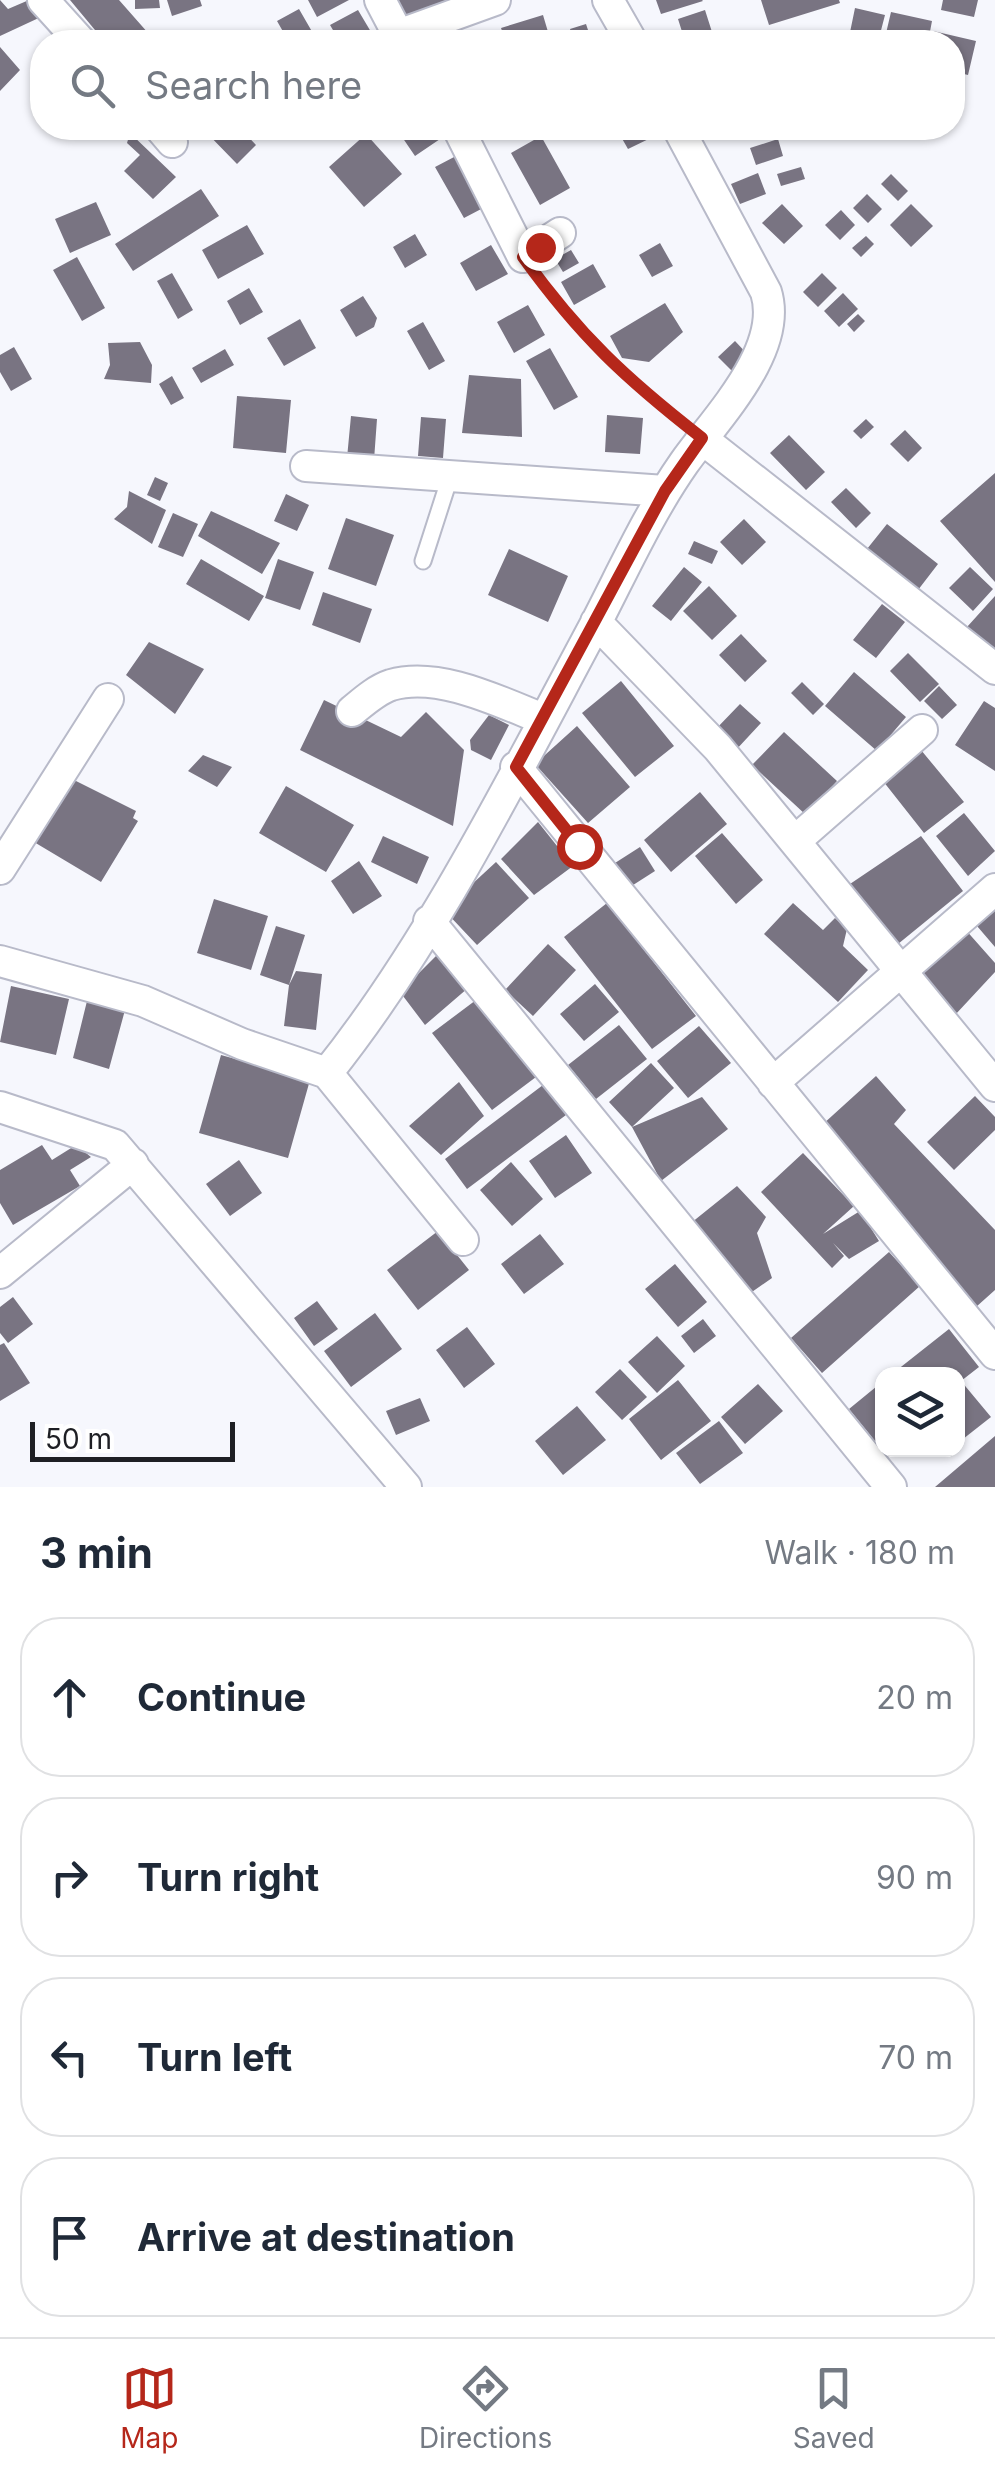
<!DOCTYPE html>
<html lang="en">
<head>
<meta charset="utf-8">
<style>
	:root { --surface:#fff; --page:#f2f2f3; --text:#1f2937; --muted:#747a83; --line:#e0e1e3; --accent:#b5271a }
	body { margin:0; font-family:Inter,sans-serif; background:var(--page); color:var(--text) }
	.controls { position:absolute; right:30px; bottom:30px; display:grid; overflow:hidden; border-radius:20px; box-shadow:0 2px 8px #0004 }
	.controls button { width:90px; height:90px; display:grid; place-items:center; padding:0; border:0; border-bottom:2px solid var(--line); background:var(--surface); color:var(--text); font:50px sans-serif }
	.scale { position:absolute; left:30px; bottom:25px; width:205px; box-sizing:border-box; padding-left:10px; border:5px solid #1e1f24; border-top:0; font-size:28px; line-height:35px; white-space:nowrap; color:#1e1f24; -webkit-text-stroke:8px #fff; paint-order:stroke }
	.stop { position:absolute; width:30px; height:30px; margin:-22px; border:8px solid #b5271a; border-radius:50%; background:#fff }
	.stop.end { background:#b5271a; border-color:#fff; box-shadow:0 2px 10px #0008 }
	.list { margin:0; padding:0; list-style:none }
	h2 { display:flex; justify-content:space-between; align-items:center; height:130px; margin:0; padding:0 40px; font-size:42px }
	h2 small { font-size:32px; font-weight:400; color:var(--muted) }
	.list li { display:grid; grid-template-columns:65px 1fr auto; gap:30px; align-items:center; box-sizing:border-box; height:160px; margin:0 20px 20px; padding:0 20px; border:2px solid var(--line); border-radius:40px }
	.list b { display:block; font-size:38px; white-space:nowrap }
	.list em { font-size:32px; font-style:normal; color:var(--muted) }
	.icon { flex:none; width:55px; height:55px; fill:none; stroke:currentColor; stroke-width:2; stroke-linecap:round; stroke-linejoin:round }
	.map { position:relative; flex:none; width:995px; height:1487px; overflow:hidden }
	.search { position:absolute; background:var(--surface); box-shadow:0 2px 8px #0004; left:30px; right:30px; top:30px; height:110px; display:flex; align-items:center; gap:25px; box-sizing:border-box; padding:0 35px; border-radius:40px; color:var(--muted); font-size:38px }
	.sheet { height:850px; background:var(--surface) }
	nav { display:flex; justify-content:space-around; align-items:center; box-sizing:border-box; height:140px; border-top:2px solid var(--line); background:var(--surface); font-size:28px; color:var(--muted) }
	nav a { display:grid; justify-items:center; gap:5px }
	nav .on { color:var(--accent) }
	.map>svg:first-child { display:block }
</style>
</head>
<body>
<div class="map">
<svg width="995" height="1487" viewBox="0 0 995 1487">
	<rect width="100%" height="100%" fill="#f6f7fd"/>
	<path fill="#797482" d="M0 0 8 9 29 0 43 16 0 36Z
		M70 0H119L156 42H105Z
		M135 0H159L160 8 135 9Z
		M167 0H200L202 6 172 16Z
		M308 0H349L317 17Z
		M397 0H453V1L402 17Z
		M656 0H702L703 1 661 14Z
		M761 0H839L840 3 769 25Z
		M943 0H978L974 17 941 10Z
		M855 8 885 15 878 42H848Z
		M299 9 318 42H289L277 21Z
		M358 10 374 37 365 42H340L330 25Z
		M705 10 712 32 685 41 678 19Z
		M891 12 932 21 928 42H884Z
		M543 15 551 42H506L501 28Z
		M586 24 592 42H574L570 29Z
		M475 31 478 42H441Z
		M933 31 976 41 968 75 952 71V42H930Z
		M0 47 20 70 0 91Z
		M202 128H240L256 145 237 164Z
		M327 128H354L334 139Z
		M410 128H437L443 137 415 156 400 134Z
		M616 128H659L661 133 628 149Z
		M847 128H888L851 140Z
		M130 133 176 177 153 199 124 171 140 155 127 143Z
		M366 134 402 174 364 207 329 167Z
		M541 136 570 188 540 205 511 153Z
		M778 139 783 156 756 165 750 148Z
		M456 156 485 207 464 218 435 167Z
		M801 167 805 179 781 186 777 174Z
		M758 173 766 194 740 204 731 184Z
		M891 174 908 191 898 201 881 184Z
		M201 189 219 216 133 271 115 244Z
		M867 194 882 209 868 223 853 208Z
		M96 202 111 235 70 253 55 219Z
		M782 204 803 226 784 244 762 223Z
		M911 204 933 226 911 247 890 225Z
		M841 210 855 225 840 240 825 225Z
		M247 225 264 254 218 279 202 250Z
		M415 234 427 255 405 268 393 247Z
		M866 236 874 244 861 257 852 248Z
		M660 243 673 266 652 277 639 255Z
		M491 245 508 274 476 291 460 263Z
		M571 250 579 263 563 272 555 259Z
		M77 257 105 308 82 321 53 270Z
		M593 264 606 287 574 305 561 282Z
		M172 273 193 310 178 319 157 281Z
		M822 273 837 288 818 307 803 292Z
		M249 288 263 312 240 325 227 301Z
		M843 293 858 309 839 327 824 311Z
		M363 296 377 318 374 327 356 337 340 310Z
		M665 303 683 332 649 362 622 358 610 336Z
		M528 305 545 335 514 353 497 322Z
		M858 314 865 321 854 332 847 324Z
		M300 319 316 348 284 366 267 338Z
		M423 322 445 361 429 370 407 331Z
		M735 341 750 357 734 373 718 357Z
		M140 342 152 365 151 383 104 379 110 365 108 343Z
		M14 347 32 379 11 391 0 372V355Z
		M550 348 578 397 554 410 526 361Z
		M225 349 234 365 201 383 192 368Z
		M469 375 521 379 522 437 462 433Z
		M172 376 184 398 171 405 159 384Z
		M237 396 291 400 286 453 233 448Z
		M607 415 643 418 640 454 605 452Z
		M351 416 377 419 374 460 347 458Z
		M421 417 446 419 443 458 418 456Z
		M866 419 874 427 861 439 853 431Z
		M905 430 922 448 908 462 890 444Z
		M789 435 825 472 806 490 770 453Z
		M995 473V582L940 521Z
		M155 477 168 483 160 501 147 495Z
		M846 488 871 513 856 528 831 502Z
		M129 491 166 510 152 544 114 519 127 507Z
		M286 494 309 505 297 531 274 521Z
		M211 511 280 543 262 574 198 536Z
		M173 513 198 524 183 557 158 547Z
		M346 518 394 535 376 586 328 569Z
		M744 519 766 542 742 565 720 542Z
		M887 524 938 564 918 590 867 549Z
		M694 541 718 551 712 564 688 554Z
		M509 549 568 576 548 622 488 595Z
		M201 559 264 596 249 621 186 584Z
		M278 559 314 572 300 610 265 598Z
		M684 567 702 582 671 621 652 606Z
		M970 567 993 589 973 611 949 588Z
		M709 586 737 616 712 640 683 611Z
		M323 592 372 609 360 643 312 625Z
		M995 596V651L967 627Z
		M882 604 905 622 876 658 853 640Z
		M741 634 767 661 745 682 719 655Z
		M149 642 204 669 175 714 126 675Z
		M908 653 939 684 920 702 890 671Z
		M854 672 906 717 877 751 825 706Z
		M621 681 674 746 635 777 582 713Z
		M802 682 824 704 813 715 791 693Z
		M939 686 957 705 942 719 924 701Z
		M324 700 401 737 426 712 464 750 453 826 300 750Z
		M984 701 995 708V771L955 745Z
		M740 704 761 723 735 751 714 731Z
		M489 715 509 725 491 760 471 750 470 740Z
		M577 726 630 787 588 823 535 764Z
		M784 732 837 781 806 815 752 765Z
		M921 750 964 802 924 833 883 781Z
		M203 755 232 767 217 787 188 771Z
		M64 775 136 811 133 818 138 821 101 882 34 842Z
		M286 786 354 825 326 872 259 833Z
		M700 792 727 824 671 872 644 840Z
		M964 813 995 851 968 876 936 836Z
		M538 822 573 866 534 895 501 859Z
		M722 833 763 880 736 904 695 856Z
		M383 836 429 857 417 884 371 862Z
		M921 836 963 891 898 944 850 884Z
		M640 847 655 871 630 887 615 863Z
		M359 861 382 896 353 914 331 881Z
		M496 862 529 898 477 945 444 910Z
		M214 899 268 916 251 970 197 953Z
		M607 903 696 1016 652 1049 564 937Z
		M793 903 823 930 835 918 847 929 843 946 868 970 838 1002 764 934Z
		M995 908V947L977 926Z
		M276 926 305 935 289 985 260 975Z
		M964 928 995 963V972L955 1015 915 969Z
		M548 944 576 970 533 1016 505 990Z
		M438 954 468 988 425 1025 400 992Z
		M296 971 322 974 316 1030 284 1026 289 985Z
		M595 984 619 1012 584 1041 560 1014Z
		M11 986 69 999 56 1055 0 1042Z
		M480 997 540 1074 492 1110 432 1033Z
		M87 1001 125 1010 109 1069 73 1058Z
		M619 1025 647 1059 596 1099 568 1065Z
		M699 1026 731 1063 688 1098 657 1061Z
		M221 1055 310 1080 288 1158 199 1133Z
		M651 1063 674 1088 632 1127 702 1097 728 1129 661 1181 632 1127 609 1102Z
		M876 1076 906 1110 894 1124 995 1230V1290L976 1307 822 1125Z
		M459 1082 484 1116 441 1155 409 1126Z
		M543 1085 566 1115 467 1189 445 1159Z
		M975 1096 995 1117V1130L954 1170 927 1142Z
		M566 1135 592 1173 555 1198 529 1161Z
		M42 1145 52 1160 76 1145 91 1157 70 1170 80 1186 13 1225 0 1203V1170Z
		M803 1153 854 1206 823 1234 860 1211 879 1241 849 1259 833 1243 844 1256 832 1268 761 1192Z
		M239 1160 262 1193 230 1216 206 1184Z
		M511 1162 543 1199 512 1226 480 1190Z
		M737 1186 766 1217 757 1233 772 1278 749 1294 691 1223Z
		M438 1231 469 1270 418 1310 387 1270Z
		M540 1234 564 1264 524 1294 501 1264Z
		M889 1252 920 1286 822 1373 791 1338Z
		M675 1264 707 1302 678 1327 645 1289Z
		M13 1297 33 1324 8 1343 0 1333V1307Z
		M317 1301 338 1329 314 1346 294 1318Z
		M375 1313 402 1349 351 1387 324 1351Z
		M703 1319 716 1336 694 1353 681 1336Z
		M467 1327 495 1364 464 1388 436 1350Z
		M949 1329 979 1367 961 1381 991 1417 963 1439 958 1432V1374H892Z
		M657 1336 685 1366 657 1393 628 1362Z
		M4 1343 30 1383 0 1401V1345Z
		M620 1369 647 1397 622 1420 595 1392Z
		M678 1380 711 1421 661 1460 629 1419Z
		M882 1382V1443L879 1446 849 1409Z
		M758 1384 783 1411 745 1444 721 1417Z
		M420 1398 430 1421 396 1435 386 1411Z
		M577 1406 606 1440 563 1475 535 1441Z
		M719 1421 743 1453 700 1484 676 1453Z
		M995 1436V1487H935Z"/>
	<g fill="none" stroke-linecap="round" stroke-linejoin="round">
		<defs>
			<path id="service" d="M423 561 450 477"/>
			<path id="minor" d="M43 0 81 42
				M380 0 402 42
				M608 0 632 42
				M398 35 495 0
				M160 128 172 142
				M458 128 523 257 560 233
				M701 438 995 669
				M306 466 665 491
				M596 622 718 748 995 1086
				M352 711C363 702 376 690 391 685 439 671 500 702 543 719
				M516 767 995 1354
				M795 841 922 730
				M0 869 108 699
				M429 921 891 1487
				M0 961 143 1001 242 1044 327 1073 463 1240
				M327 1073C432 942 516 772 596 623 624 569 649 513 684 463 716 418 784 350 766 292L678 128
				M773 1083 995 889
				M0 1107 115 1145 406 1487
				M0 1273 133 1164"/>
		</defs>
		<use href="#service" stroke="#b8bac9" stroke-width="19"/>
		<use href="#minor" stroke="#b8bac9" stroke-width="34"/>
		<path stroke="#84858b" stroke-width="5" stroke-dasharray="8 5" stroke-linecap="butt" d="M539 280C579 335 625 378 678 420"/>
		<use href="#service" stroke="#fff" stroke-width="15"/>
		<use href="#minor" stroke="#fff" stroke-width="30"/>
	</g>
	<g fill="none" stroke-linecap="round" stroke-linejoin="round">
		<path stroke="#b5271a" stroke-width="12" d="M540 247 523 257C580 336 625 378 702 438L665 491 516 767 579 846"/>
	</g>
</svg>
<div class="controls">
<button><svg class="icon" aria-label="layers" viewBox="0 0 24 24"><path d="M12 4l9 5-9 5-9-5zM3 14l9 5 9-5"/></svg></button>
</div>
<div class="scale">50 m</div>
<div class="stop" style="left:579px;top:846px"></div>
<div class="stop end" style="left:540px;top:247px"></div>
<div class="search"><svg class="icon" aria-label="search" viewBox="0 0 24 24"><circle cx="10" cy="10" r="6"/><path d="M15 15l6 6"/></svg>Search here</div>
</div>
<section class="sheet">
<h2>3 min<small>Walk · 180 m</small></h2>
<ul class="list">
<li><svg class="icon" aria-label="ahead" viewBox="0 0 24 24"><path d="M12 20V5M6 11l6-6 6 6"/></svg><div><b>Continue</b></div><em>20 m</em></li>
<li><svg class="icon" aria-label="right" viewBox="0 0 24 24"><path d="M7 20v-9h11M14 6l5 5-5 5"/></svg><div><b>Turn right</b></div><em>90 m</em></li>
<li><svg class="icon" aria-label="left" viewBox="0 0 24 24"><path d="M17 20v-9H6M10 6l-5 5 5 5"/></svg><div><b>Turn left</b></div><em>70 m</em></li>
<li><svg class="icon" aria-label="arrive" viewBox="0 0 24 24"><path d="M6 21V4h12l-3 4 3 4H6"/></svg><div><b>Arrive at destination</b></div></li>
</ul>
</section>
<nav>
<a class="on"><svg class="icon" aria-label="map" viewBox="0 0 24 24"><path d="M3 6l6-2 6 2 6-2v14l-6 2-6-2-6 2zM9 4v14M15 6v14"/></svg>Map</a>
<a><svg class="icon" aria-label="directions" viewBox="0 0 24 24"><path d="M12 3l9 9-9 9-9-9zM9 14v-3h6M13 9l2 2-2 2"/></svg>Directions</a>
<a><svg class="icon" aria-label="saved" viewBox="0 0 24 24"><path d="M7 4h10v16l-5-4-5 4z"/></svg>Saved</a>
</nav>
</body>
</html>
